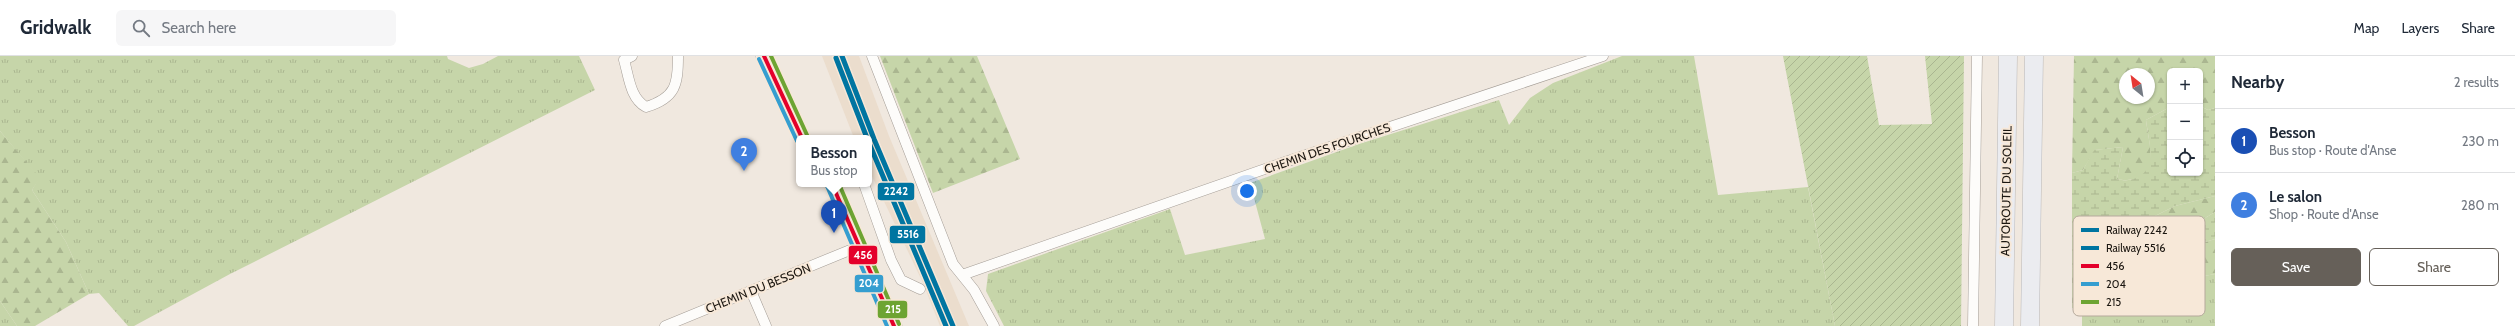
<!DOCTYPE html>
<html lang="en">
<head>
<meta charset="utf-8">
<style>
	:root { --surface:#fff; --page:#f6f6f7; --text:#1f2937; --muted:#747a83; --line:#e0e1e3; --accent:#666059 }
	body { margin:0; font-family:Cabin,sans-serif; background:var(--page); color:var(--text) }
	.controls { position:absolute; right:12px; top:12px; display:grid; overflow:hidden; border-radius:6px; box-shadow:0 1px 3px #0004 }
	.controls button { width:36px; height:36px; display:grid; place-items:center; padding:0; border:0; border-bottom:1px solid var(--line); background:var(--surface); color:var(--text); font:20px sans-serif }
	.compass { position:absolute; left:2119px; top:12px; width:36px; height:36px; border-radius:50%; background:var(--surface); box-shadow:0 1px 3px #0004; rotate:330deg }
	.you { position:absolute; left:1247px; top:135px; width:14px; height:14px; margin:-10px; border:3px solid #fff; border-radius:50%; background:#1a73e8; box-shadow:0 0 0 6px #1a73e833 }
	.badge { display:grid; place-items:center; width:26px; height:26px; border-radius:50%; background:var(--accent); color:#fff; font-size:13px; font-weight:700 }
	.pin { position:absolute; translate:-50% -33px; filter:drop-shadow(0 1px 2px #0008) }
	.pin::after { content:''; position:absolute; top:21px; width:14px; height:12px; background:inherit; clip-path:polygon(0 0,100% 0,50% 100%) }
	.popup { position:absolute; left:796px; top:79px; width:76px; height:52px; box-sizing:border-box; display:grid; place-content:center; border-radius:6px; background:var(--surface); filter:drop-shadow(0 1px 3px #0005); font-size:13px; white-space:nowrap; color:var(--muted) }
	.popup b { font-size:15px; color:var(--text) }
	.popup::after { content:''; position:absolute; left:50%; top:100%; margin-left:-8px; border:8px solid transparent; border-top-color:var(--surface) }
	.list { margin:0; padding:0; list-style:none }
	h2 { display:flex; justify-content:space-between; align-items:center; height:52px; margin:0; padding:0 16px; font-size:17px }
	h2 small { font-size:13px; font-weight:400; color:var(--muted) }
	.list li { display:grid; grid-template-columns:26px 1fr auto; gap:12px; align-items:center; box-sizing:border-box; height:64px; padding:0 16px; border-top:1px solid var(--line) }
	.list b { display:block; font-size:15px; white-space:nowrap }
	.list p { margin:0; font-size:13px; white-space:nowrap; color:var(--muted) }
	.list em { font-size:13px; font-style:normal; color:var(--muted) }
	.actions { display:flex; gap:8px; padding:12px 16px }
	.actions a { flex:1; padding:9px 0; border:1px solid var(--accent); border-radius:6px; text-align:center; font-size:14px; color:var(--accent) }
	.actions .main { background:var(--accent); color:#fff }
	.icon { flex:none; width:22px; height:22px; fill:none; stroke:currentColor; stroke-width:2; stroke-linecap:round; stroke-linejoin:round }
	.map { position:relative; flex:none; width:2215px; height:270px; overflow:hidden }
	header { display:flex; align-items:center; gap:24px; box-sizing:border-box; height:56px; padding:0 20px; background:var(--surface); border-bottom:1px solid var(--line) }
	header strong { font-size:19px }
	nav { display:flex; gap:22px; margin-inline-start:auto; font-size:14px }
	.search { width:280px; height:36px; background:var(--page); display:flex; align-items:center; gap:10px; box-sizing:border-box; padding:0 14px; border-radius:6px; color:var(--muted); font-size:15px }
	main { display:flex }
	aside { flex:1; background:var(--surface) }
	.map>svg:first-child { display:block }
</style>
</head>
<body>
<header>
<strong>Gridwalk</strong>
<div class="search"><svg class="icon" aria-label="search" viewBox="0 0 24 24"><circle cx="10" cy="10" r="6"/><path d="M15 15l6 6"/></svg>Search here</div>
<nav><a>Map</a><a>Layers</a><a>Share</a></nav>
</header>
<main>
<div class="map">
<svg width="2215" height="270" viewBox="0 0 2215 270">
	<defs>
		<pattern id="grass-tufts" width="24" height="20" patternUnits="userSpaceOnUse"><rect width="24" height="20" fill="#c6d5a9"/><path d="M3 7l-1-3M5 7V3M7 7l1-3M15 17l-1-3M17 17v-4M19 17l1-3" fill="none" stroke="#aab690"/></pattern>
		<pattern id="forest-firs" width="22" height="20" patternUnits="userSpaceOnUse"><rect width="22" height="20" fill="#c6d5a9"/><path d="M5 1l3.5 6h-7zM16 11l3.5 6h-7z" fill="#aab690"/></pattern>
		<pattern id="wetland-marsh" width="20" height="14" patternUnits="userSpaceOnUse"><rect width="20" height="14" fill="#c6d5a9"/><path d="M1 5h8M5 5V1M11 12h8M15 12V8" fill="none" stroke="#aab690"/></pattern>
		<pattern id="garden-furrows" width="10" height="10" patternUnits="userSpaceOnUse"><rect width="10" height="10" fill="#c6d5a9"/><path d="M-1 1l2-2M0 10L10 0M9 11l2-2" fill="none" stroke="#aab690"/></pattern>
	</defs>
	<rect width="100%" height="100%" fill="#f0e8df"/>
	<path fill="#ebddcd" d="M822 0H859L889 80 969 270H940L923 227 869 114V82H854Z"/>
	<path fill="url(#grass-tufts)" d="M0 0H447L448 3 469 12 483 8 498 0H579L595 34 230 218 134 270H128L99 237 89 238 66 186 32 134 39 122 0 75Z
		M1622 0H1694L1718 139 1808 131 1835 270H1004L986 235 988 218 1170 153 1185 199 1265 183 1250 127 1359 88 1499 44 1509 69 1530 42 1553 27Z
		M2215 218V270H2082V254L2091 241Z
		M0 245 17 270H0Z"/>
	<path fill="url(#forest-firs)" fill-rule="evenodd" d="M880 0H977L1020 103 933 137Z
		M2074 0H2215V52L2208 54 2200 50V15H2170V51L2146 64C2147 75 2153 98 2150 108 2147 123 2128 126 2117 123L2123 91 2095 94 2083 114 2072 117ZM2125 18H2149V42H2125Z
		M0 75 40 122 32 134 66 186 89 238 35 270H17L0 245Z
		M2215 140V156L2195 168 2205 186 2215 183V218L2092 241 2082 254 2072 252V213L2150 192 2153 161 2175 150Z"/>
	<path fill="url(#wetland-marsh)" d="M2200 50 2208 54 2215 52V140L2175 150 2153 161 2150 192 2072 213V117L2083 114 2094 94 2123 91 2117 123C2126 125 2129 125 2138 121 2158 112 2148 82 2146 64L2170 51V117H2200Z
		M2215 156V183L2205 186 2198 183 2195 168Z"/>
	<path fill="url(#garden-furrows)" d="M1783 0H1867L1879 69 1932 68 1925 0H1964L1961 270H1835Z"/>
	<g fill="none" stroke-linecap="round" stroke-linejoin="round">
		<defs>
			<path id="street" d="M632 0 624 4C629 21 630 42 646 51 676 42 678 28 678 0
				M872 0 953 208 974 234 994 270
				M864 128 891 204 901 224 920 233
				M962 219 1285 106 1603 0
				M751 235 766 270
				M665 270 850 194
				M1973 270 1977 0"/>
			<path id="primary" d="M764 0 802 82
				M832 128 894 270"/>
			<path id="highway" d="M2004 270 2008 0
				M2030 270 2034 0"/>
		</defs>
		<use href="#street" stroke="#a49d96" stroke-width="11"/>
		<use href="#primary" stroke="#bab8b8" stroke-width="17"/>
		<use href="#highway" stroke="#bab8b8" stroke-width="19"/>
		<use href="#street" stroke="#fdfcfa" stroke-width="10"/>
		<use href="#primary" stroke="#f3f2f4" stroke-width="16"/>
		<use href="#highway" stroke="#ebecf0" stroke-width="18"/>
		<defs>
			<path id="bus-1" d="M764 0 802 82
				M832 128 894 270"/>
			<path id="bus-2" d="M759 3 797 85
				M827 130 887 270"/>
			<path id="bus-3" d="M771 0 807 79
				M839 128 899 268"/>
		</defs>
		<use href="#bus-1" stroke="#f7e8d8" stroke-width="7"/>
		<use href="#bus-2" stroke="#f7e8d8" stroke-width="7"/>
		<use href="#bus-3" stroke="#f7e8d8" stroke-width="7"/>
		<use href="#bus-1" stroke="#e4002b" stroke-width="4"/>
		<use href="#bus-2" stroke="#359ed0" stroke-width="4"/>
		<use href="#bus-3" stroke="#6da432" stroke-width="4"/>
		<defs>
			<path id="rail-1" d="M842 0 874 83 953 270"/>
			<path id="rail-2" d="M836 2 867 82
				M869 87 946 270"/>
		</defs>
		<use href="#rail-1" stroke="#f7e8d8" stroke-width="8"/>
		<use href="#rail-2" stroke="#f7e8d8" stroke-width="8"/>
		<use href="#rail-1" stroke="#0075a1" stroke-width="5"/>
		<use href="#rail-2" stroke="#0075a1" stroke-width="5"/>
	</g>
	<g text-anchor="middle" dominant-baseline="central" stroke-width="4" stroke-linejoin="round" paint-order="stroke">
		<g font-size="12" fill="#1c1711" stroke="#f7e8d8">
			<text transform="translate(1327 92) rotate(-19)">CHEMIN DES FOURCHES</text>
			<text transform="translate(2006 135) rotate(-89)">AUTOROUTE DU SOLEIL</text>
			<text transform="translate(758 232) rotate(-22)">CHEMIN DU BESSON</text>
		</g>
	</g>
	<rect x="2073" y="160" width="132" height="100" rx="6" fill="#f7e8d8" stroke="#b5a99c" stroke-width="1"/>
	<rect x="2081" y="172" width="18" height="4" fill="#0075a1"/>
	<rect x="2081" y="190" width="18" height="4" fill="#0075a1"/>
	<rect x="2081" y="208" width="18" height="4" fill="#e4002b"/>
	<rect x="2081" y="226" width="18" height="4" fill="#359ed0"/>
	<rect x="2081" y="244" width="18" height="4" fill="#6da432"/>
	<g font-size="11" fill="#1c1711">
		<text x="2106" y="178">Railway 2242</text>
		<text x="2106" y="196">Railway 5516</text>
		<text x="2106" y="214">456</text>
		<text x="2106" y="232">204</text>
		<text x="2106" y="250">215</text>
	</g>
	<g stroke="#f7e8d8" stroke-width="1.5">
		<rect x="877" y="126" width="38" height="19" rx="4" fill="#0075a1"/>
		<rect x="889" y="169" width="37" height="19" rx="4" fill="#0075a1"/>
		<rect x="848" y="189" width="30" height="20" rx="4" fill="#e4002b"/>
		<rect x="854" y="218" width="30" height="19" rx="4" fill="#359ed0"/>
		<rect x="877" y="244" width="31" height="19" rx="4" fill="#6da432"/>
	</g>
	<g font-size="11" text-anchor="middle" font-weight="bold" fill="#fff">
		<text x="896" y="139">2242</text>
		<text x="908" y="182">5516</text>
		<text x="863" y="203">456</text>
		<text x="869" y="231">204</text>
		<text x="893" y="257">215</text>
	</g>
</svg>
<div class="controls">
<button>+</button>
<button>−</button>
<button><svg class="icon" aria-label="locate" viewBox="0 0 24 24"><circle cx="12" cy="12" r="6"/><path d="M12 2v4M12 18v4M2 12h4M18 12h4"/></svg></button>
</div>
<svg class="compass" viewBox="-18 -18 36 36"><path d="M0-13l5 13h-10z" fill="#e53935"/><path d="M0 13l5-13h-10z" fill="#747a83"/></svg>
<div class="you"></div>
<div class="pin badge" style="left:834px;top:177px;background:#1a4fb4">1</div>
<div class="popup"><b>Besson</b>Bus stop</div>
<div class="pin badge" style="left:744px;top:115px;background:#3f7fe0">2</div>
</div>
<aside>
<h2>Nearby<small>2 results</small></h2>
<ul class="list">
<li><span class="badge" style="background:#1a4fb4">1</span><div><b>Besson</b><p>Bus stop · Route d'Anse</p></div><em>230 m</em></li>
<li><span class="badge" style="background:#3f7fe0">2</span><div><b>Le salon</b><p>Shop · Route d'Anse</p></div><em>280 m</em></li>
</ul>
<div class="actions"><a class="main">Save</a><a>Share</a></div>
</aside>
</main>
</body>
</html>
